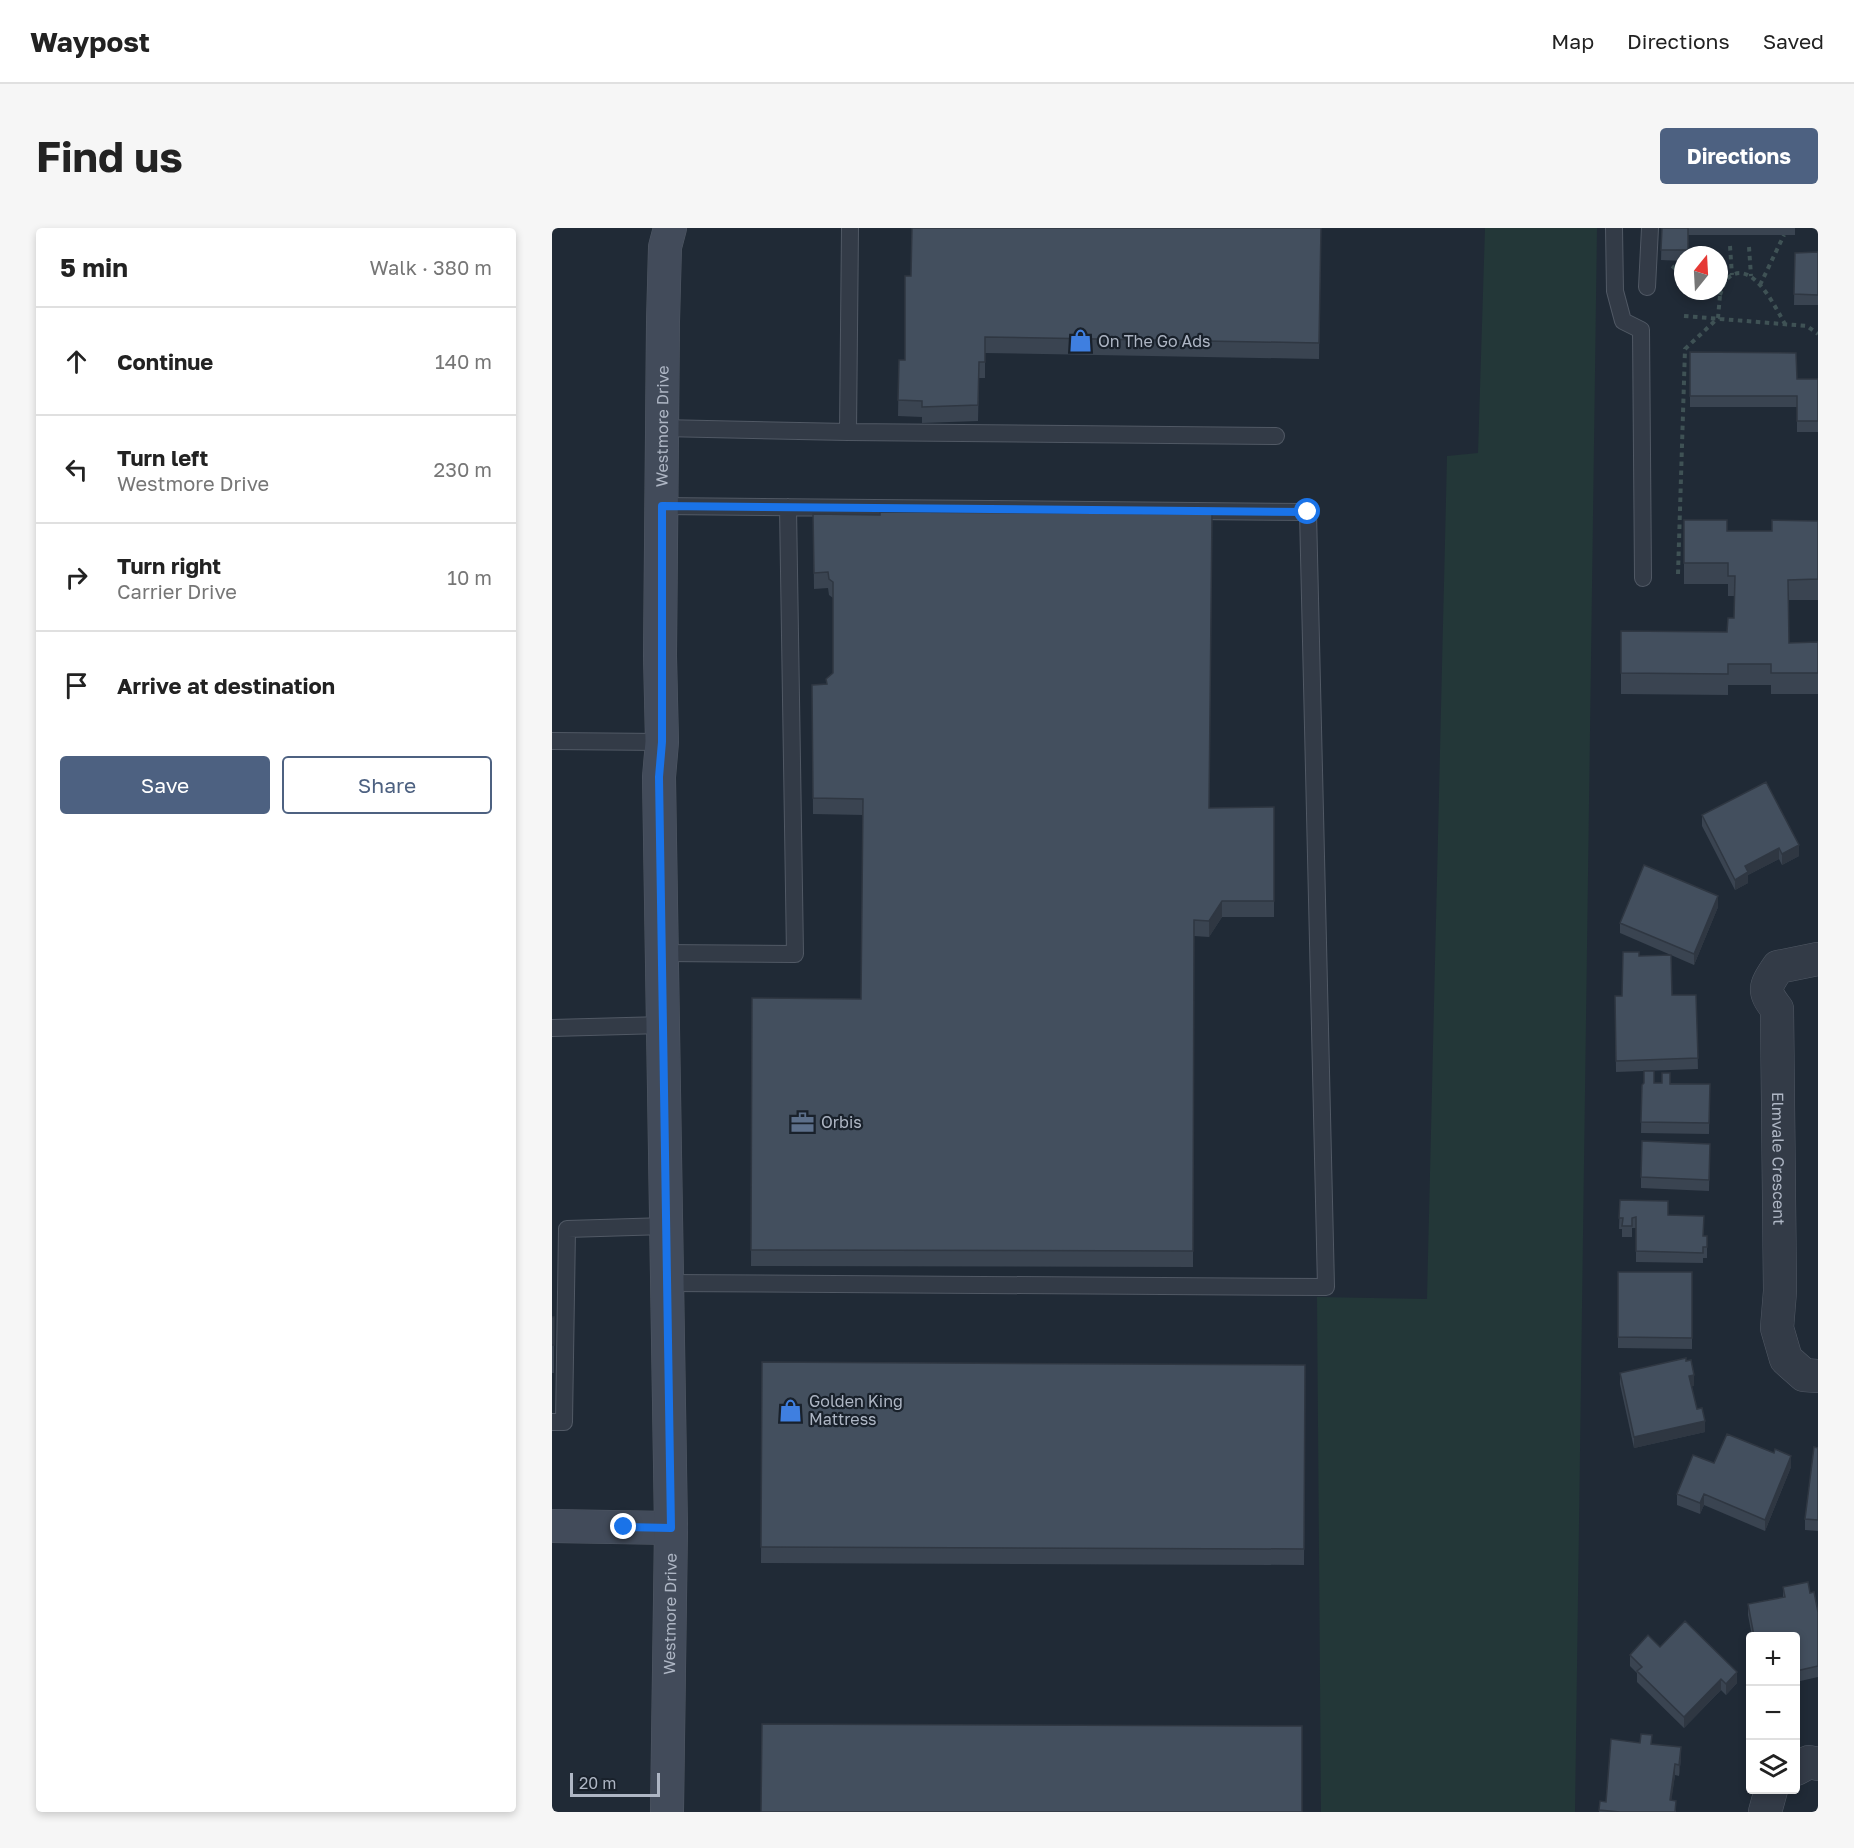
<!DOCTYPE html>
<html lang="en">
<head>
<meta charset="utf-8">
<style>
	:root { --surface:#fff; --page:#f6f6f6; --text:#222; --muted:#767676; --line:#e0e0e0; --accent:#4d6181 }
	body { margin:0; font-family:"Golos Text",sans-serif; background:var(--page); color:var(--text) }
	.controls { position:absolute; right:18px; bottom:18px; display:grid; overflow:hidden; border-radius:6px; box-shadow:0 3px 9px #0003 }
	.controls button { width:54px; height:54px; display:grid; place-items:center; padding:0; border:0; border-bottom:2px solid var(--line); background:var(--surface); color:var(--text); font:30px sans-serif }
	.compass { position:absolute; left:1122px; top:18px; width:54px; height:54px; border-radius:50%; background:var(--surface); box-shadow:0 3px 9px #0003; rotate:18deg }
	.scale { position:absolute; left:18px; bottom:15px; width:90px; box-sizing:border-box; padding-left:6px; border:3px solid #aeb6c4; border-top:0; font-size:16px; line-height:21px; white-space:nowrap; color:#aeb6c4; -webkit-text-stroke:4px #19212b; paint-order:stroke }
	.stop { position:absolute; width:18px; height:18px; margin:-14px; border:4px solid #1a73e8; border-radius:50%; background:#fff }
	.stop.end { background:#1a73e8; border-color:#fff; box-shadow:0 2px 6px #0008 }
	.list { margin:0; padding:0; list-style:none }
	h2 { display:flex; justify-content:space-between; align-items:center; height:78px; margin:0; padding:0 24px; font-size:26px }
	h2 small { font-size:20px; font-weight:400; color:var(--muted) }
	.list li { display:grid; grid-template-columns:39px 1fr auto; gap:18px; align-items:center; box-sizing:border-box; height:108px; padding:0 24px; border-top:2px solid var(--line) }
	.list b { display:block; font-size:22px; white-space:nowrap }
	.list p { margin:0; font-size:20px; white-space:nowrap; color:var(--muted) }
	.list em { font-size:20px; font-style:normal; color:var(--muted) }
	.actions { display:flex; gap:12px; padding:18px 24px }
	.actions a { flex:1; padding:14px 0; border:2px solid var(--accent); border-radius:6px; text-align:center; font-size:21px; color:var(--accent) }
	.actions .main { background:var(--accent); color:#fff }
	.icon { flex:none; width:33px; height:33px; fill:none; stroke:currentColor; stroke-width:2; stroke-linecap:round; stroke-linejoin:round }
	.map { position:relative; flex:none; width:1266px; height:1584px; overflow:hidden; border-radius:6px }
	header { display:flex; align-items:center; gap:36px; box-sizing:border-box; height:84px; padding:0 30px; background:var(--surface); border-bottom:2px solid var(--line) }
	header strong { font-size:28px }
	nav { display:flex; gap:33px; margin-inline-start:auto; font-size:21px }
	.intro { display:flex; align-items:center; justify-content:space-between; box-sizing:border-box; height:144px; padding:0 36px }
	h1 { margin:0; font-size:42px }
	.button { padding:15px 27px; border-radius:6px; background:var(--accent); color:#fff; font-size:21px; font-weight:700 }
	main { display:flex; gap:36px; padding:0 36px }
	aside { flex:1; background:var(--surface); border-radius:6px; box-shadow:0 3px 9px #0003 }
	.map>svg:first-child { display:block }
</style>
</head>
<body>
<header>
<strong>Waypost</strong>
<nav><a>Map</a><a>Directions</a><a>Saved</a></nav>
</header>
<div class="intro"><h1>Find us</h1><a class="button">Directions</a></div>
<main>
<aside>
<h2>5 min<small>Walk · 380 m</small></h2>
<ul class="list">
<li><svg class="icon" aria-label="ahead" viewBox="0 0 24 24"><path d="M12 20V5M6 11l6-6 6 6"/></svg><div><b>Continue</b></div><em>140 m</em></li>
<li><svg class="icon" aria-label="left" viewBox="0 0 24 24"><path d="M17 20v-9H6M10 6l-5 5 5 5"/></svg><div><b>Turn left</b><p>Westmore Drive</p></div><em>230 m</em></li>
<li><svg class="icon" aria-label="right" viewBox="0 0 24 24"><path d="M7 20v-9h11M14 6l5 5-5 5"/></svg><div><b>Turn right</b><p>Carrier Drive</p></div><em>10 m</em></li>
<li><svg class="icon" aria-label="arrive" viewBox="0 0 24 24"><path d="M6 21V4h12l-3 4 3 4H6"/></svg><div><b>Arrive at destination</b></div></li>
</ul>
<div class="actions"><a class="main">Save</a><a>Share</a></div>
</aside>
<div class="map">
<svg width="1266" height="1584" viewBox="0 0 1266 1584">
	<rect width="100%" height="100%" fill="#202a36"/>
	<path fill="#233738" d="M933 0H1045L1023 1584H769L765 1069 875 1071 895 228 926 225Z"/>
	<g fill="none" stroke-linecap="round" stroke-linejoin="round">
		<defs>
			<path id="lane" d="M1062 0 1063 63 1071 93 1089 102 1091 350
				M1095 59 1098 0
				M110 200 296 204 298 0
				M296 204 724 208
				M110 278 756 284 774 1059 115 1055
				M0 513 110 514
				M109 725 243 726 236 279
				M0 800 111 797
				M0 1194H12L15 1001 114 998"/>
			<g id="street">
				<path id="s1" d="M1266 731 1226 739C1213 759 1210 762 1225 781L1228 1063 1225 1100 1234 1131 1252 1147 1266 1148"/>
				<path d="M1244 1541 1257 1534 1266 1536"/>
				<path d="M1213 1584 1219 1562"/>
			</g>
			<g id="secondary">
				<path d="M0 1298 119 1300"/>
				<path id="s2" d="M115 1584 119 1300 107 549 110 514 108 428 111 94 113 19 118 0"/>
			</g>
		</defs>
		<use href="#lane" stroke="#515965" stroke-width="18"/>
		<use href="#street" stroke="#515965" stroke-width="34"/>
		<use href="#secondary" stroke="#515965" stroke-width="34"/>
		<path stroke="#3f5255" stroke-width="4" stroke-dasharray="4.5 4.5" stroke-linecap="butt" d="M1178 18 1180 47
			M1197 19 1199 48
			M1141 27 1142 19
			M1120 38 1131 47
			M1208 57 1232 7
			M1168 67C1170 62 1172 53 1176 50 1200 29 1224 81 1233 96
			M1132 88 1255 98 1266 106
			M1126 346 1133 121 1166 90 1168 67 1160 63"/>
		<use href="#lane" stroke="#333b47" stroke-width="16"/>
		<use href="#street" stroke="#333b47" stroke-width="33"/>
		<use href="#secondary" stroke="#424b5a" stroke-width="33"/>
	</g>
	<path fill="#3a4451" d="M769 0 767 131 433 125V150H427L426 193 370 195V189L346 188 347 132H353Z
		M1110 0H1243V7H1136V27H1131V33L1109 32Z
		M1266 24V77H1242L1243 25Z
		M1138 124 1245 151H1266V204H1245V179H1138Z
		M261 286 658 580 722 579V689H670L657 709 642 708 641 1039 199 1038 200 770 309 771 311 587 261 586 260 457 274 456V451L281 445V370L277 367 276 360 262 361Z
		M1132 292 1175 303H1220L1266 293V372H1236L1237 415 1266 414V466H1219V457H1176V467L1069 466V403L1175 404 1182 390 1183 368H1176V356H1132Z
		M1150 587 1247 628 1230 637 1227 631 1196 647V655L1183 662 1150 598Z
		M1166 679 1142 737 1068 705V695Z
		M1087 728 1120 767H1144L1146 841 1064 844 1063 768H1070Z
		M1102 855 1158 856 1157 906 1089 905 1090 857Z
		M1158 916 1157 963 1089 960V949Z
		M1068 972 1116 987 1152 1008H1155V1030H1151V1035L1084 1034V1000H1080V1009H1070V1001H1067Z
		M1066 1044H1140V1121L1066 1120Z
		M0 1089H2V1145H0Z
		M210 1134 753 1137 752 1337 209 1335Z
		M1068 1145 1142 1158H1139L1145 1181 1153 1204 1082 1220 1068 1156Z
		M1266 1220V1303L1253 1302V1291Z
		M1162 1235 1239 1239 1213 1303 1152 1277 1148 1286 1125 1277V1266Z
		M1231 1359 1258 1365 1266 1384V1449L1244 1454V1408H1200L1196 1387V1376L1231 1369Z
		M1108 1419 1185 1455 1174 1467 1169 1462 1132 1500 1085 1454V1445L1078 1438V1427Z
		M1100 1516 1129 1530 1127 1548 1123 1547 1119 1572 1124 1573V1584H1047L1048 1573 1054 1574Z"/>
	<path fill="#2f3742" d="M1247 617V628L1230 637V626Z
		M1227 620V631L1196 647V655L1183 662V652L1193 638Z
		M1166 668V679L1142 737V726Z
		M670 673V689L657 709V693Z
		M1142 1147V1158L1137 1159V1148Z
		M1153 1193V1204L1082 1220V1209Z
		M1239 1228V1239L1213 1303V1292Z
		M1152 1266V1277L1148 1286V1275Z
		M1185 1444V1455L1174 1467V1456Z
		M1169 1451V1462L1132 1500V1489Z
		M1129 1519V1530L1127 1548V1537Z
		M1123 1536V1547L1118 1583V1572Z"/>
	<path fill="#434f5e" stroke="#2f3742" stroke-width="1.5" d="M360 0H769L767 115 433 109V134H427L426 177 370 179V173L346 172 347 132H353V48H359Z
		M1110 0H1136V22H1109Z
		M1266 24V67L1242 66 1243 25Z
		M1138 124 1244 125 1245 151H1266V193H1245V168H1138Z
		M328 284 660 286 657 580 722 579V673H670L657 693 642 692 641 1023 199 1022 200 770 309 771 311 571 261 570 260 457 275 456 274 451 281 445V354L277 351 276 344 262 345 261 286 328 287Z
		M1132 292H1175V303H1220V292L1266 293V351L1236 352 1237 415 1266 414V445H1219V436H1176V446L1069 445V403L1175 404 1176 390H1182L1183 348H1176V335H1132Z
		M1214 554 1247 617 1230 626 1227 620 1193 638 1196 644 1183 652 1150 587Z
		M1092 637 1166 668 1142 726 1068 695Z
		M1071 724H1087V728L1119 727 1120 767H1144L1146 830 1064 833 1063 768H1070Z
		M1092 843H1102V855H1110V845H1118V856H1158L1157 895 1089 894 1090 857 1092 855Z
		M1090 913 1158 916 1157 952 1089 949Z
		M1068 972 1116 973V987L1152 988 1151 1008H1155V1019H1151V1025L1084 1023V989L1080 990V998H1070L1071 990H1067Z
		M1066 1044H1140V1110L1066 1109Z
		M0 1089H2V1117H0Z
		M1134 1130V1133L1139 1132 1142 1147 1137 1148 1145 1181 1150 1180 1153 1193 1082 1209 1068 1145Z
		M210 1134 753 1137 752 1321 209 1319Z
		M1175 1206 1222 1225 1223 1221 1239 1228 1213 1292 1152 1266 1148 1275 1125 1266 1141 1227 1162 1235Z
		M1262 1219 1266 1220V1292L1253 1291Z
		M1256 1354 1258 1365 1262 1364 1266 1384V1438L1244 1443V1408H1202L1196 1376 1233 1369 1231 1359Z
		M1133 1393 1185 1444 1174 1456 1169 1451 1132 1489 1085 1443 1090 1439 1078 1427 1096 1407 1108 1419Z
		M210 1496 750 1498V1584H209Z
		M1089 1506 1100 1507 1099 1516 1129 1519 1127 1537 1123 1536 1118 1572 1124 1573 1123 1584H1068L1047 1582 1048 1573 1054 1574 1059 1511 1088 1515Z"/>
	<g fill="none" stroke-linecap="round" stroke-linejoin="round">
		<path stroke="#1a73e8" stroke-width="8" d="M72 1299 119 1300 107 549 110 514V278L756 284"/>
	</g>
	<defs>
		<symbol id="shop-bare" viewBox="-9 -9 18 18"><path d="M-5-2.5h2.3a2.7 3.5 0 0 1 5.4 0H5L5.5 6h-11ZM-1.5-2.5h3a1.5 2.3 0 0 0-3 0Z" fill="#3f7fe0" stroke="#19212b" stroke-width="2.5" paint-order="stroke"/></symbol>
		<symbol id="office-bare" viewBox="-9 -9 18 18"><path d="M-6-3h4V-5.5h4V-3h4V5H-6ZM-1-4.5V-3h2v-1.5ZM-6 0V1H6V0Z" fill="#5c6f8a" stroke="#19212b" stroke-width="2.5" paint-order="stroke"/></symbol>
	</defs>
	<g fill-rule="evenodd">
		<use href="#shop-bare" x="512" y="96" width="33" height="33"/>
		<use href="#office-bare" x="234" y="878" width="33" height="33"/>
		<use href="#shop-bare" x="222" y="1166" width="33" height="33"/>
	</g>
	<g text-anchor="middle" dominant-baseline="central" stroke-width="4.5" stroke-linejoin="round" paint-order="stroke">
		<g font-size="16" fill="#aeb6c4" stroke="#19212b" text-anchor="start">
			<text x="546" y="113">On The Go Ads</text>
			<text x="269" y="894">Orbis</text>
			<text x="257" y="1173">Golden King<tspan x="257" dy="18">Mattress</tspan></text>
		</g>
		<g font-size="16" fill="#aeb6c4" stroke="#19212b">
			<text stroke="none"><textPath href="#s2" startOffset="1386">Westmore Drive</textPath></text>
			<text stroke="none"><textPath href="#s1" startOffset="238">Elmvale Crescent</textPath></text>
			<text stroke="none"><textPath href="#s2" startOffset="198">Westmore Drive</textPath></text>
		</g>
	</g>
</svg>
<div class="controls">
<button>+</button>
<button>−</button>
<button><svg class="icon" aria-label="layers" viewBox="0 0 24 24"><path d="M12 4l9 5-9 5-9-5zM3 14l9 5 9-5"/></svg></button>
</div>
<svg class="compass" viewBox="-18 -18 36 36"><path d="M0-13l5 13h-10z" fill="#e53935"/><path d="M0 13l5-13h-10z" fill="#767676"/></svg>
<div class="scale">20 m</div>
<div class="stop" style="left:756px;top:284px"></div>
<div class="stop end" style="left:72px;top:1299px"></div>
</div>
</main>
</body>
</html>
